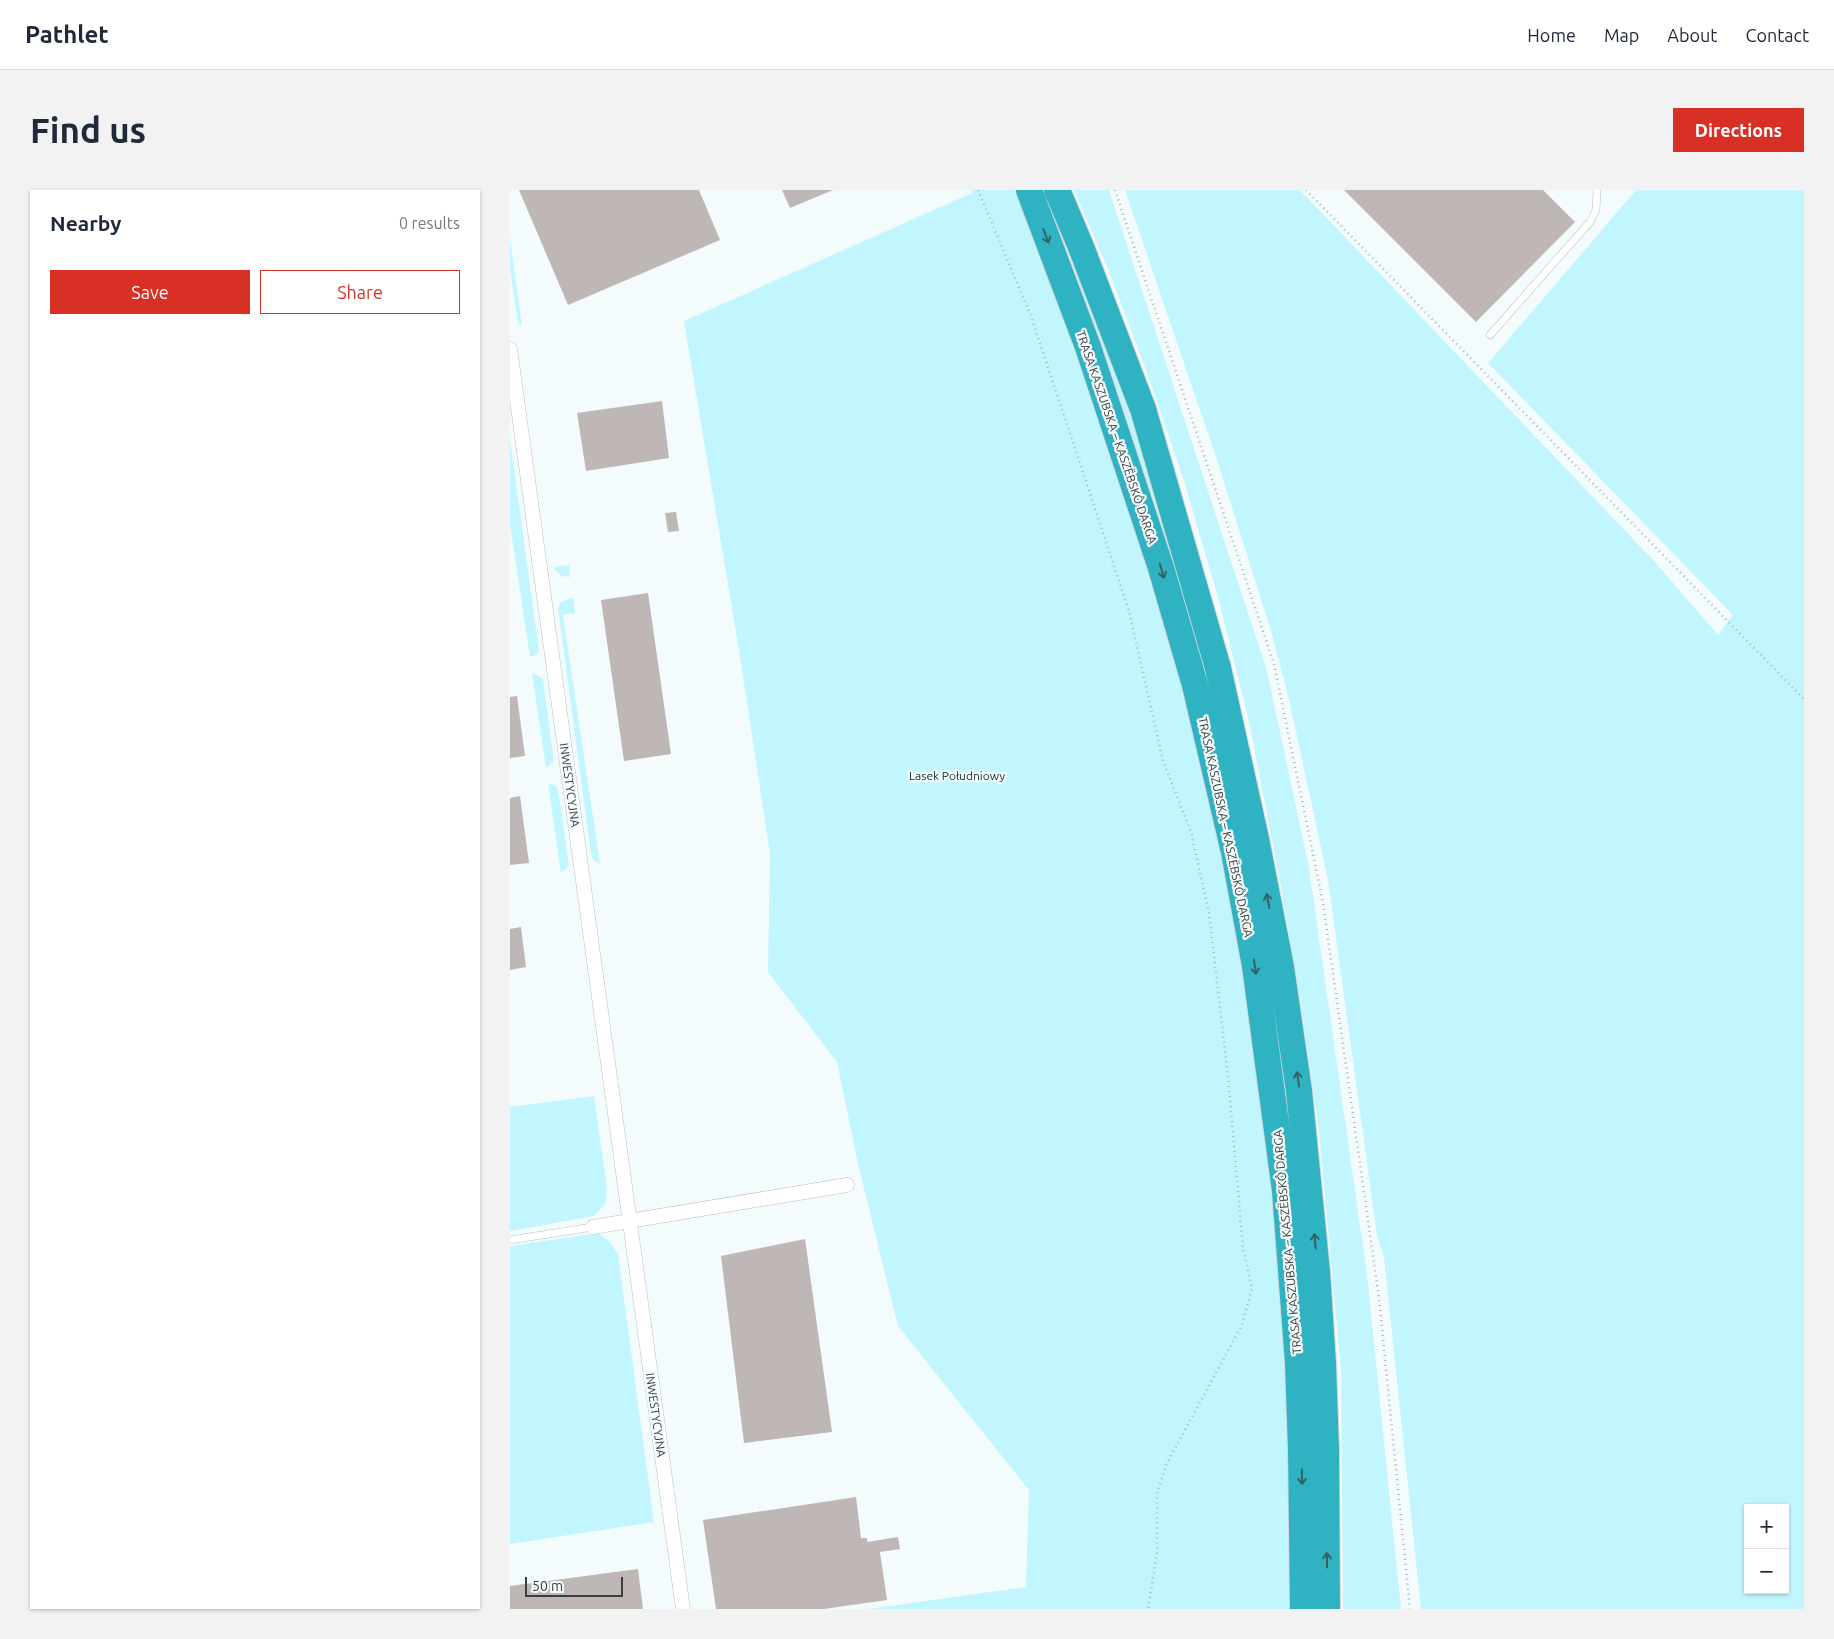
<!DOCTYPE html>
<html lang="en">
<head>
<meta charset="utf-8">
<style>
	:root { --surface:#fff; --page:#f2f2f3; --text:#1f2937; --muted:#747a83; --line:#e0e1e3; --accent:#d93025 }
	body { margin:0; font-family:Ubuntu,sans-serif; background:var(--page); color:var(--text) }
	.controls { position:absolute; right:15px; bottom:15px; display:grid; overflow:hidden; border-radius:0px; box-shadow:0 1px 4px #0004 }
	.controls button { width:45px; height:45px; display:grid; place-items:center; padding:0; border:0; border-bottom:1px solid var(--line); background:var(--surface); color:var(--text); font:25px sans-serif }
	.scale { position:absolute; left:15px; bottom:12px; width:98px; box-sizing:border-box; padding-left:5px; border:2px solid #3b3d3e; border-top:0; font-size:14px; line-height:18px; white-space:nowrap; color:#3b3d3e; -webkit-text-stroke:4px #f4fbfc; paint-order:stroke }
	.list { margin:0; padding:0; list-style:none }
	h2 { display:flex; justify-content:space-between; align-items:center; height:65px; margin:0; padding:0 20px; font-size:21px }
	h2 small { font-size:16px; font-weight:400; color:var(--muted) }
	.actions { display:flex; gap:10px; padding:15px 20px }
	.actions a { flex:1; padding:11px 0; border:1px solid var(--accent); border-radius:0px; text-align:center; font-size:18px; color:var(--accent) }
	.actions .main { background:var(--accent); color:#fff }
	.map { position:relative; flex:none; width:1294px; height:1419px; overflow:hidden; border-radius:0px }
	header { display:flex; align-items:center; gap:30px; box-sizing:border-box; height:70px; padding:0 25px; background:var(--surface); border-bottom:1px solid var(--line) }
	header strong { font-size:24px }
	nav { display:flex; gap:28px; margin-inline-start:auto; font-size:18px }
	.intro { display:flex; align-items:center; justify-content:space-between; box-sizing:border-box; height:120px; padding:0 30px }
	h1 { margin:0; font-size:35px }
	.button { padding:12px 22px; border-radius:0px; background:var(--accent); color:#fff; font-size:18px; font-weight:700 }
	main { display:flex; gap:30px; padding:0 30px }
	aside { flex:1; background:var(--surface); border-radius:0px; box-shadow:0 1px 4px #0004 }
	.map>svg:first-child { display:block }
</style>
</head>
<body>
<header>
<strong>Pathlet</strong>
<nav><a>Home</a><a>Map</a><a>About</a><a>Contact</a></nav>
</header>
<div class="intro"><h1>Find us</h1><a class="button">Directions</a></div>
<main>
<aside>
<h2>Nearby<small>0 results</small></h2>
<ul class="list">
</ul>
<div class="actions"><a class="main">Save</a><a>Share</a></div>
</aside>
<div class="map">
<svg width="1294" height="1419" viewBox="0 0 1294 1419">
	<rect width="100%" height="100%" fill="#f4fbfc"/>
	<path fill="#c2f6fe" fill-rule="evenodd" d="M461 0H508L563 137 665 457 699 599 734 785 755 944 773 1119 781 1284V1419H359L516 1397 519 1300 388 1136 348 974 327 872 258 782 260 664 229 460 174 131 462 3Z
		M530 0H537L602 165 649 303 683 417 758 754 799 1074 734 664Z
		M564 0H599L757 481 799 678 857 1084 891 1419H833L831 1180 809 941 791 814 770 691 738 527 708 407 674 291 639 188 598 79Z
		M615 0H790L1145 372 1208 445 1223 425 978 173 1126 0H1294V1419H911L874 1068 867 1046 818 690 780 514 762 444 707 270ZM1238 1318H1275V1400H1238Z
		M0 48 12 136 8 132 0 79Z
		M0 249 28 454 29 460 25 465 20 467 0 335Z
		M59 375 60 387 51 386 43 377Z
		M63 407 65 423 53 425 90 674 83 669 81 664 48 418 51 412Z
		M22 483 29 486 33 489 44 571 36 578Z
		M38 593 45 595 48 599 59 674 58 677 51 683Z
		M84 906 97 998 95 1014 84 1026 0 1041V917Z
		M88 1043 100 1052 108 1064 144 1332 0 1354V1056Z"/>
	<path fill="#beb7b6" d="M9 0H189L210 50 58 115Z
		M272 0H323L280 18Z
		M834 0H1033L1065 32 966 132Z
		M152 211 159 268 76 281 67 223Z
		M166 322 169 341 158 342 155 323Z
		M138 403 161 564 114 571 91 410Z
		M7 506 15 566 0 568V507Z
		M10 606 19 673 0 675V608Z
		M11 737 16 777 0 780V739Z
		M295 1049 322 1242 234 1253 211 1066Z
		M346 1307 351 1348H357V1352L388 1347 390 1359 370 1362 377 1410 314 1419H206L193 1330Z
		M128 1379 133 1419H0V1396Z"/>
	<g fill="none" stroke-linecap="round" stroke-linejoin="round">
		<defs>
			<path id="service" d="M980 145 1080 32 1086 20 1087 0
				M0 1050 83 1037"/>
			<path id="minor" d="M0 159 173 1419
				M83 1037 337 995"/>
			<path id="motorway" d="M519 0 578 157 651 378 685 495 724 662 745 776 775 1001 788 1173 791 1260 793 1419
				M547 0 571 57 633 219 708 478 746 649 771 777 789 901 807 1082 813 1173 816 1259 817 1419"/>
		</defs>
		<use href="#service" stroke="#b9c0c1" stroke-width="8"/>
		<use href="#minor" stroke="#b9c0c1" stroke-width="15"/>
		<use href="#motorway" stroke="#d8d8d8" stroke-width="28"/>
		<path stroke="#aeb4b5" stroke-width="2.5" stroke-dasharray="1 4" stroke-linecap="butt" d="M468 0 521 126 619 421 653 571 681 642 699 723 718 886 733 1058 742 1098 732 1135 657 1273 647 1303V1363L638 1419
			M605 0 764 474 813 713 869 1108 900 1419
			M796 0 1294 509"/>
		<use href="#service" stroke="#fff" stroke-width="7"/>
		<use href="#minor" stroke="#fff" stroke-width="14"/>
		<use href="#motorway" stroke="#2fb3c3" stroke-width="26"/>
	</g>
	<defs><path id="oneway-shaft" d="M-6 0H5M1.5-3L5.5 0L1.5 3" fill="none" stroke-width="1.6" stroke-linecap="round" stroke-linejoin="round" transform="scale(1.25)"/></defs>
	<g stroke="#376066">
		<use href="#oneway-shaft" transform="translate(536 46) rotate(69)"/>
		<use href="#oneway-shaft" transform="translate(652 381) rotate(73)"/>
		<use href="#oneway-shaft" transform="translate(758 711) rotate(-101)"/>
		<use href="#oneway-shaft" transform="translate(745 777) rotate(81)"/>
		<use href="#oneway-shaft" transform="translate(788 889) rotate(-98)"/>
		<use href="#oneway-shaft" transform="translate(805 1051) rotate(-95)"/>
		<use href="#oneway-shaft" transform="translate(792 1287) rotate(89)"/>
		<use href="#oneway-shaft" transform="translate(817 1370) rotate(-90)"/>
	</g>
	<g text-anchor="middle" dominant-baseline="central" stroke-width="4.5" stroke-linejoin="round" paint-order="stroke">
		<g font-size="12" fill="#3b3d3e" stroke="#f4fbfc">
			<text transform="translate(607 247) rotate(71)">TRASA KASZUBSKA – KASZËBSKÔ DARGA</text>
			<text transform="translate(60 595) rotate(82)">INWESTYCYJNA</text>
			<text transform="translate(716 637) rotate(78)">TRASA KASZUBSKA – KASZËBSKÔ DARGA</text>
			<text transform="translate(777 1052) rotate(-95)">TRASA KASZUBSKA – KASZËBSKÔ DARGA</text>
			<text transform="translate(146 1225) rotate(82)">INWESTYCYJNA</text>
		</g>
		<g font-size="12" fill="#062f34" stroke="#f4fbfc">
			<text x="447" y="585">Lasek Południowy</text>
		</g>
	</g>
</svg>
<div class="controls">
<button>+</button>
<button>−</button>
</div>
<div class="scale">50 m</div>
</div>
</main>
</body>
</html>
